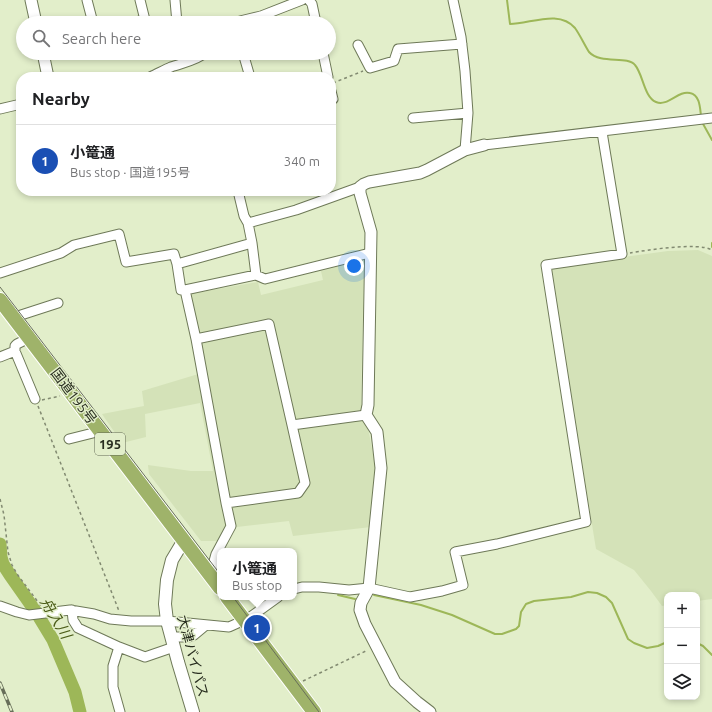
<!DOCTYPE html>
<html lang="en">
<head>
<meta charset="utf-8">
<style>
	:root { --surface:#fff; --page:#f2f2f2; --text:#202124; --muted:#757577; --line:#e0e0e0; --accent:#5a6ee4 }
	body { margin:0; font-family:Ubuntu,"Noto Sans JP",sans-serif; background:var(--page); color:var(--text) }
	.controls { position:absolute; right:12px; bottom:12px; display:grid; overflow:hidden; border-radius:8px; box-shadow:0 2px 6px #0003 }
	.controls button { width:36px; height:36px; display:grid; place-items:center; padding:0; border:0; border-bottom:1px solid var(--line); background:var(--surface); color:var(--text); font:20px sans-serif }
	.you { position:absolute; left:354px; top:266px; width:14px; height:14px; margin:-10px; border:3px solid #fff; border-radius:50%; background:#1a73e8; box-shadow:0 0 0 6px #1a73e833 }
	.badge { display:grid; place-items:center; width:26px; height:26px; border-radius:50%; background:var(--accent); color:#fff; font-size:13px; font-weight:700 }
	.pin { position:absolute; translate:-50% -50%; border:2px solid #fff; box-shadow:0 1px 4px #0006 }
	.popup { position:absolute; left:217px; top:548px; width:80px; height:52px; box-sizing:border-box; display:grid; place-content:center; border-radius:8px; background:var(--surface); filter:drop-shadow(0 1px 3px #0005); font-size:13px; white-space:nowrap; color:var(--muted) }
	.popup b { font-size:15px; color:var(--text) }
	.popup::after { content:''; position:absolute; left:50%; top:100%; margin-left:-8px; border:8px solid transparent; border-top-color:var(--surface) }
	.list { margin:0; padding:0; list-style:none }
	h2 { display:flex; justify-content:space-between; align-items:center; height:52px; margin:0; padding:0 16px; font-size:17px }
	h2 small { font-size:13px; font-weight:400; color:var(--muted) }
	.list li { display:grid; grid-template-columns:26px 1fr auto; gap:12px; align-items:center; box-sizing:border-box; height:72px; padding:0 16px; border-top:1px solid var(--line) }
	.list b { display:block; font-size:15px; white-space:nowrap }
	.list p { margin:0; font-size:13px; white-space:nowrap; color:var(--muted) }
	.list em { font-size:13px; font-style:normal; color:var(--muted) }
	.icon { flex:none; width:22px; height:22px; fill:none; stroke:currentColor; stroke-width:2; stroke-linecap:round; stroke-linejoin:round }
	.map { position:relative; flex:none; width:712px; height:712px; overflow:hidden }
	.search { position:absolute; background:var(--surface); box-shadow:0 2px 6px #0003; left:16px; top:16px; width:320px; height:44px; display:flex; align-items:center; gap:10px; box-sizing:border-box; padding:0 14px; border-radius:22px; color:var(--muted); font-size:15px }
	.panel { position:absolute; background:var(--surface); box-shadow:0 2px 6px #0003; left:16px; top:72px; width:320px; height:124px; border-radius:16px }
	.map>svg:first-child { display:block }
</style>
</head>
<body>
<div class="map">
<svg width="712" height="712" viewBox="0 0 712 712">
	<rect width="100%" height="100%" fill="#e2eeca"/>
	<path fill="#d4e2b8" d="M698 250 712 256V599L697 601V595H667V605L662 606 651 591 634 570 596 549 550 267 668 251Z
		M364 260 361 405 369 433 376 470 371 527 293 536 289 521 228 528 218 541H201L149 474 148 465 191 471H213L200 403 145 414 146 437 122 443 102 414 144 406 142 391 205 372 189 294 258 282 261 295 323 280 321 271Z"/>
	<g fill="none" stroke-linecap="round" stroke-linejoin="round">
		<path stroke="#9db758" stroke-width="2" d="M507 0 510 24C530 24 559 9 575 28 580 35 584 44 589 52 601 65 627 55 635 65 643 74 644 97 656 102 668 107 678 90 690 93 700 95 700 108 701 116
			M702 122 712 140
			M712 243V247
			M338 595 355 599
			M374 595 421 605 452 615 495 634H502L516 629 519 626 521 612 526 604 534 601 571 597 588 592 597 593 606 597 612 603 628 639 634 643 647 648 658 646 667 642
			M697 643 703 646 712 655"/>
		<path stroke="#9db758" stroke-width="13" d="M0 544 1 557 3 564 10 575 36 612 53 640 75 692 80 712"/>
		<defs>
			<path id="minor" d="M87 0 93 23
				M175 0 177 23
				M309 0 312 4 316 23
				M453 0 461 37 465 71 468 113 465 150
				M131 23 145 20 140 0
				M240 23V21L261 16 302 0
				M358 45 370 68 394 61 398 49 462 44
				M243 53 250 77
				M323 53 328 77
				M150 77C157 74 164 70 171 67 182 63 196 61 205 53
				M331 91 333 99 331 100
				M0 109 21 104
				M413 118 468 113
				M484 145 712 118
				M360 187 296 210 248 223 252 243 256 275 265 279 370 253
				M238 191 244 216 248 223
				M0 273 61 253 74 245 119 234 126 262 174 254 177 264
				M185 290 256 275
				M15 319 21 315 58 303
				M29 338 17 344 15 346V351L35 399
				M196 339 185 290H181L177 264 252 243
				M0 357 15 351
				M292 425 269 324 196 339 226 503 298 493 305 483 292 425 366 415
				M69 439 101 431
				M211 576 213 565 216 554 231 526 226 503
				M294 589 302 587H319L349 590 369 588 410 597 442 591 463 585 455 552 497 544 586 522 546 265 622 254 602 132
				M0 606 17 612 29 615 70 610 94 614 110 619 131 621H167L229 627 249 618 278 597
				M72 610 73 620 78 628 119 647
				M171 637H190L194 635 206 625
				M120 712 113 687V666L119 647 145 657 174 647"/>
			<path id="tertiary" d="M31 0 36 23
				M43 53 48 77
				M430 712 417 702 395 682 365 624 360 610 361 603 367 592 369 588 381 468 377 432 366 415 368 405 371 232 360 193V187L364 184 369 182 420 173 427 170 465 150 484 145"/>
			<path id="secondary" d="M184 540 172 560 167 580 165 604 167 621 178 662 193 712"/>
			<path id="trunk" d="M0 300 220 588
				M227 597 314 712"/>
		</defs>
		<use href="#minor" stroke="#6e7958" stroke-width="11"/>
		<use href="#tertiary" stroke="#6e7958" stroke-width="13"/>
		<use href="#secondary" stroke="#6e7958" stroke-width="14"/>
		<use href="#trunk" stroke="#fff" stroke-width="16"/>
		<path stroke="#828a71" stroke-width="1.5" stroke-dasharray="3 3" stroke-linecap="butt" d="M333 83 363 71
			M630 253C647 250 698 242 712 250
			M42 400 60 396
			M38 406 119 611
			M0 499 4 515 8 552 12 565 17 574 41 606
			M303 681 368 650"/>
		<use href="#minor" stroke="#fff" stroke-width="9"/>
		<use href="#tertiary" stroke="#fff" stroke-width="11"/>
		<use href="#secondary" stroke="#fff" stroke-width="12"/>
		<use href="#trunk" stroke="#9fb36a" stroke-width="14"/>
		<path stroke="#676e59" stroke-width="1" d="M0 287 220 574
			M233 597 319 712"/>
		<defs>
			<path id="rail" d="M0 683 12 712"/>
		</defs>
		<use href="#rail" stroke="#676e59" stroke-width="3.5"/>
		<use href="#rail" stroke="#e2eeca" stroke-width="2" stroke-dasharray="6" stroke-linecap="butt"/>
	</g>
	<g text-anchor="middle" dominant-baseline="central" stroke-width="3" stroke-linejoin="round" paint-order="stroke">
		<rect fill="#e2eeca" stroke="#606752" stroke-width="1" x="95" y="433" width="30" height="22" rx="3"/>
		<g font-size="13" font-weight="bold" fill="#282d1f">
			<text x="110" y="444">195</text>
		</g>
		<g font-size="14" fill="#282d1f" stroke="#e2eeca">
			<text transform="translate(74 396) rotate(53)">国道195号</text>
			<text transform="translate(193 656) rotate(75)">大津バイパス</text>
		</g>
		<g font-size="15" font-style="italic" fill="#4b5c18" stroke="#e2eeca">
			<text transform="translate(56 618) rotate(59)">舟入川</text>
		</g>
	</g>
</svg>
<div class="controls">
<button>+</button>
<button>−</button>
<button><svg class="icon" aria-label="layers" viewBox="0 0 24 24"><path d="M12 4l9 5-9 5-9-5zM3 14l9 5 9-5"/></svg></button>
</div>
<div class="you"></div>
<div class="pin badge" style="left:257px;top:628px;background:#1a4fb4">1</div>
<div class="popup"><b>小篭通</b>Bus stop</div>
<div class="search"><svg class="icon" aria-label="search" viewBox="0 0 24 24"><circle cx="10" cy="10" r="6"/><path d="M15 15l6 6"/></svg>Search here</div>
<section class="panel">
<h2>Nearby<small></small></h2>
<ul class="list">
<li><span class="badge" style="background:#1a4fb4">1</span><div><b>小篭通</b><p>Bus stop · 国道195号</p></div><em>340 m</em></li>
</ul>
</section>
</div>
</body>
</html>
